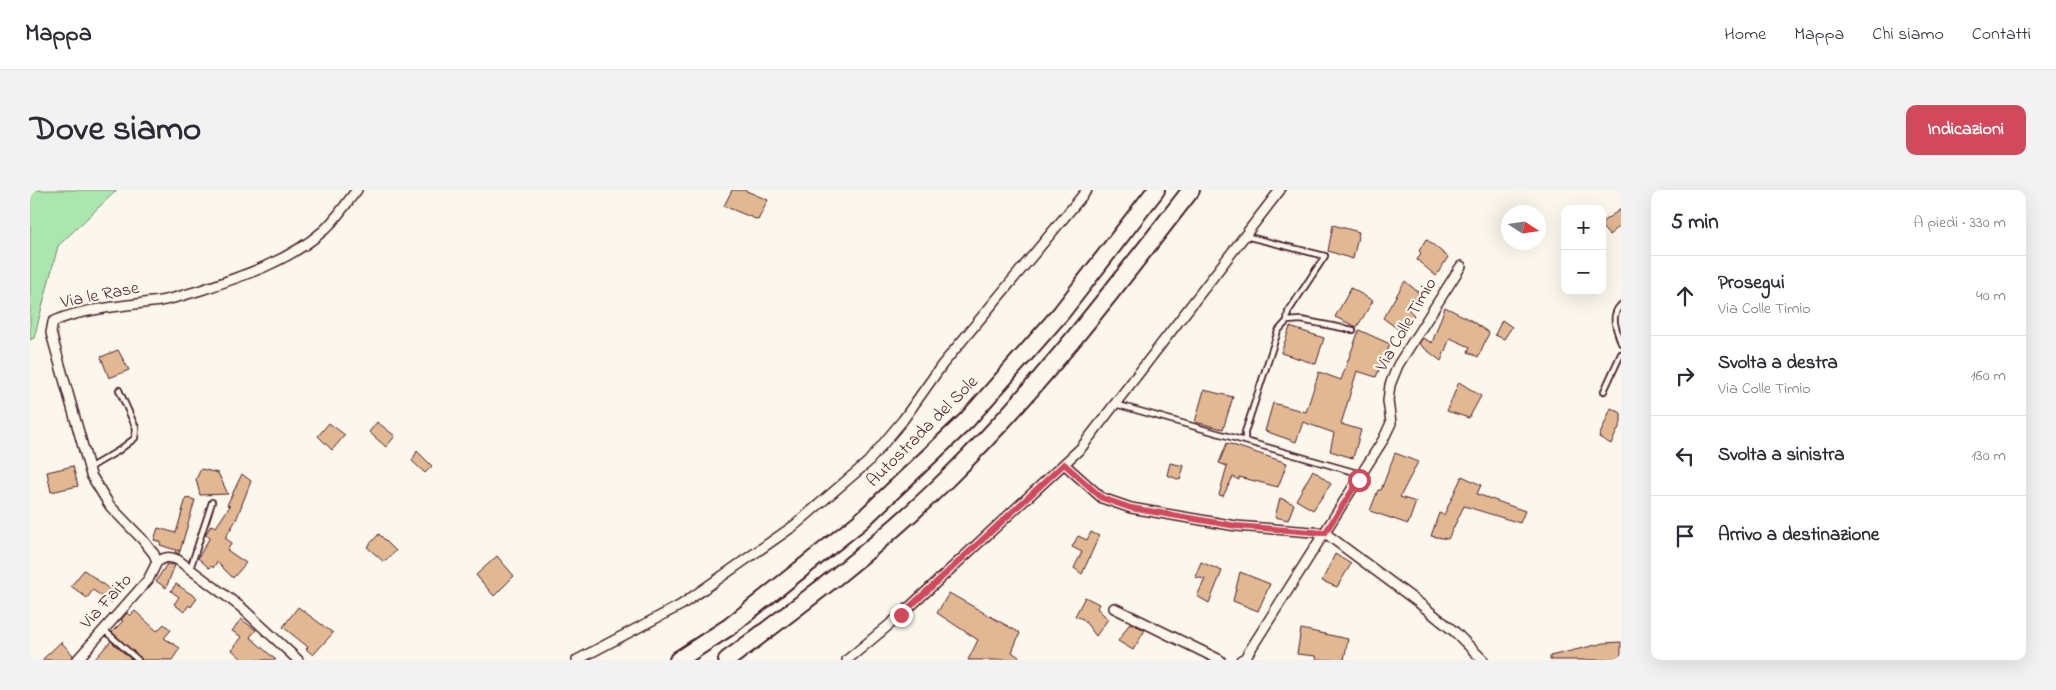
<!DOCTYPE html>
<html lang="it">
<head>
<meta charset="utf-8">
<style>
	:root { --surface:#fff; --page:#f2f2f3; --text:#2b2b33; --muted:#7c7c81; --line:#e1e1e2; --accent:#d1495b }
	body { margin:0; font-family:"Indie Flower",sans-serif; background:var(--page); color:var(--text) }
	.controls { position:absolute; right:15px; top:15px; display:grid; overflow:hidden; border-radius:10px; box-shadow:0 5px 20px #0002 }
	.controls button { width:45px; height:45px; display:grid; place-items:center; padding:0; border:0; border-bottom:1px solid var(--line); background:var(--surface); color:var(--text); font:25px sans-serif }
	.compass { position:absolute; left:1471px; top:15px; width:45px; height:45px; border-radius:50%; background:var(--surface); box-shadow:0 5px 20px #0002; rotate:102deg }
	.stop { position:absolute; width:15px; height:15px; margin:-11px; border:4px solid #d1495b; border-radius:50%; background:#fff }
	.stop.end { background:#d1495b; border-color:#fff; box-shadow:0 1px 5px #0008 }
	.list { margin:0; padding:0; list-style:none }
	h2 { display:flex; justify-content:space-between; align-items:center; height:65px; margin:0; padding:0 20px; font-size:21px }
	h2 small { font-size:16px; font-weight:400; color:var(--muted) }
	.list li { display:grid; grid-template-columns:32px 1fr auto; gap:15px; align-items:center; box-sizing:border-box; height:80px; padding:0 20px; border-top:1px solid var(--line) }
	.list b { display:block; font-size:19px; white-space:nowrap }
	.list p { margin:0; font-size:16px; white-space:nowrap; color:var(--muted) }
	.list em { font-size:16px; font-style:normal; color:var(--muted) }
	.icon { flex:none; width:28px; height:28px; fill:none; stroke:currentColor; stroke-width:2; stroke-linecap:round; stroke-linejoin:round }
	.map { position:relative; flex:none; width:1591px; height:470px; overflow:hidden; border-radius:10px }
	header { display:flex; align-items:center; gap:30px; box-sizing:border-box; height:70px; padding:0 25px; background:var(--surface); border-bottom:1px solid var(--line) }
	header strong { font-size:24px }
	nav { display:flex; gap:28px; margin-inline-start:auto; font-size:18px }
	.intro { display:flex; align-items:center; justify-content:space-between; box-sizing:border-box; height:120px; padding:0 30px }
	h1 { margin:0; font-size:35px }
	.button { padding:12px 22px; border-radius:10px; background:var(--accent); color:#fff; font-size:18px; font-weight:700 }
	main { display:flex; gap:30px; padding:0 30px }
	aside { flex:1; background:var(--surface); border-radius:10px; box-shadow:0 5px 20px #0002 }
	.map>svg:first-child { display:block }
</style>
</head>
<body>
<header>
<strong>Mappa</strong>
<nav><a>Home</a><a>Mappa</a><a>Chi siamo</a><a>Contatti</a></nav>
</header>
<div class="intro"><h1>Dove siamo</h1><a class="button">Indicazioni</a></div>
<main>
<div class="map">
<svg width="1591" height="470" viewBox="0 0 1591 470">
	<rect width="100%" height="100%" fill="#fbf7ec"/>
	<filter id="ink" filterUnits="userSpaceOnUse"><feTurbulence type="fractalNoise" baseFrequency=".02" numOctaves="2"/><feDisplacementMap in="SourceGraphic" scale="10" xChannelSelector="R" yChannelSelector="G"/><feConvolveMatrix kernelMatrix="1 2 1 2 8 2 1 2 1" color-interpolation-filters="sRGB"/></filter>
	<g filter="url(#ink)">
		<path fill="#a9e7ae" stroke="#7a836c" d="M0 0H87L28 56 4 148 0 150Z"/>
		<path fill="#e2b893" stroke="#4a1f2b" d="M702 0H714L738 10 728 30 694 16Z
			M1591 19V35L1579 45 1572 37V32Z
			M1303 35 1329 42 1323 69 1298 61Z
			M1396 49 1418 67 1406 86 1387 70 1391 63 1389 61Z
			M1375 91 1389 103 1378 119 1384 125 1372 142 1353 128Z
			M1321 98 1343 111 1327 137 1305 127Z
			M1415 117 1439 129 1459 143 1448 167 1438 162 1440 157 1420 148 1411 171 1389 154 1393 148 1402 153Z
			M1472 130 1482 137 1474 149 1465 145Z
			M1260 137 1294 148 1286 174 1251 163Z
			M1329 140 1360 154 1346 187 1327 181 1311 234 1331 240 1323 268 1300 261 1304 243 1273 232 1266 252 1235 241 1243 213 1276 222 1289 182 1311 190Z
			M88 160 99 180 79 188 71 167Z
			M1429 192 1451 206 1439 228 1417 221Z
			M1174 200 1203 207 1193 239 1165 232Z
			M1581 218 1591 223V233L1581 254 1569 247Z
			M347 232 365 246 356 257 339 242Z
			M299 233 315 245 302 260 288 246Z
			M1197 253 1257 273 1248 297 1209 287V290L1203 287 1193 306 1189 305 1197 276 1189 273Z
			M387 261 402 276 395 283 382 271Z
			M1365 263 1388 272 1370 307 1386 312 1378 334 1340 321 1348 300H1351Z
			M1140 273 1154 276 1150 290 1137 285Z
			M43 276 48 296 21 302 17 282Z
			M171 279 188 283 198 304 170 305 166 289Z
			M1283 280 1301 294 1283 320 1266 310Z
			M212 284 221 291 206 330 195 348 202 353 197 360 216 373 203 388 187 372 183 378 181 376 179 378 168 368 180 347 175 345 177 342 181 335 186 337 200 316 197 315Z
			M1432 286 1451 295 1447 304 1495 321 1490 333 1434 316 1418 349 1401 346 1409 323 1414 325Z
			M156 308 165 310 150 361 147 360 150 361 149 364 145 362 146 360 130 355 131 352 124 350 128 338 146 343Z
			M1250 308 1264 314 1258 330 1245 327Z
			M1061 342 1069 346 1052 384 1044 378 1052 362 1042 357 1048 346 1057 350Z
			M349 344 366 361 354 372 337 357Z
			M1305 364 1321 374 1307 397 1292 391Z
			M467 366 484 386 464 406 446 385Z
			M1171 372 1192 381 1179 413 1167 406 1175 389 1165 387Z
			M137 374 145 375 136 398 126 391Z
			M54 380 86 404 81 413 63 400 57 408 41 396Z
			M1210 382 1240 394 1228 421 1203 411Z
			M146 394 167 408 161 417 159 415 154 422 144 414 149 407 141 401Z
			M919 403 990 443 982 462 993 470H938L948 450 907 423Z
			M1055 407 1069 414 1067 418 1078 429 1066 446 1053 429 1045 426Z
			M268 417 303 443 283 465 276 459 278 457 253 437Z
			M105 421 127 441 134 434 141 440 134 448 150 458 142 470H112L82 442 93 431 91 430 97 423 100 426Z
			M211 429 226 440 220 447 246 470H213L202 460 212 447 202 441Z
			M1100 433 1115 440 1103 460 1088 451Z
			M1271 439 1318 449 1314 470H1287L1286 466 1267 464Z
			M81 451 102 470H64Z
			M31 452 43 465 41 470H12Z
			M1591 452V470H1520V466L1574 453Z"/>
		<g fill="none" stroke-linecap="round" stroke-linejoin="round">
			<defs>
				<path id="lane" d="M1215 46 1295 66 1258 122 1257 131
					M1591 115C1579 126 1587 140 1591 153
					M1323 140 1271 130 1257 131 1248 141 1215 242V251L1331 284
					M1574 201 1591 164
					M1085 214 1215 251
					M59 278 88 261 105 248 106 238 89 200
					M160 379 182 312
					M74 440 108 470"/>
				<path id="street" d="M1034 274 1072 308 1101 318 1206 336 1295 343 1389 413 1425 442 1453 470
					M127 372 124 364 112 349 80 316 61 285 21 143 23 132C47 119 101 115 130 111 144 109 157 104 171 100 213 86 259 71 293 41 306 30 316 13 327 0
					M127 372C135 367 139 366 148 370L212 418 268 470
					M1084 418 1190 470
					M47 470 118 390 127 372
					M547 470 651 415 765 335 838 272 873 230 912 175 1057 0
					M817 470 871 425 1051 258 1250 0
					M1211 470 1215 468 1353 250 1361 233 1358 211 1360 195 1368 175 1431 76"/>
				<path id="highway" d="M648 470 699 437 831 331 937 230 1031 123 1126 0
					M697 470C772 414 848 357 915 291 1006 202 1083 100 1161 0"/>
			</defs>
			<use href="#lane" stroke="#4a1f2b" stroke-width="8"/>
			<use href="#street" stroke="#4a1f2b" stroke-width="12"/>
			<use href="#highway" stroke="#4a1f2b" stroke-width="20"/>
			<use href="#lane" stroke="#fbf7ec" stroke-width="4.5"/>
			<use href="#street" stroke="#fbf7ec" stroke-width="9"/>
			<use href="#highway" stroke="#fbf7ec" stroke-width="16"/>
		</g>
	</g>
	<g fill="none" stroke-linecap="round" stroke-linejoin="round" filter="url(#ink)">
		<path stroke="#d1495b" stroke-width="6" d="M871 425 1034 274 1072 308 1101 318 1206 336 1295 343 1329 290"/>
	</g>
	<g text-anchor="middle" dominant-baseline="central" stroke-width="4.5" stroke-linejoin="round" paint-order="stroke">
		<g font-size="18" fill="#4a1f2b" stroke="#fbf7ec">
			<text transform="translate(70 106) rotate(-11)">Via le Rase</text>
			<text transform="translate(1377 135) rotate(-60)">Via Colle Timio</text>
			<text transform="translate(893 242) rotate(-45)">Autostrada del Sole</text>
			<text transform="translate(77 412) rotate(-48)">Via Faito</text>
		</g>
	</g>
</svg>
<div class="controls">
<button>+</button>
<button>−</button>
</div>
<svg class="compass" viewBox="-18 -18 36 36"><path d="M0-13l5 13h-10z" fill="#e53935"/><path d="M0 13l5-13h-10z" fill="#7c7c81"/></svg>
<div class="stop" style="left:1329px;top:290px"></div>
<div class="stop end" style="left:871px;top:425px"></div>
</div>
<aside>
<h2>5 min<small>A piedi · 330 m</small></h2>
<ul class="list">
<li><svg class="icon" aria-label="ahead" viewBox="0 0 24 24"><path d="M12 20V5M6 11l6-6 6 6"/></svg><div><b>Prosegui</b><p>Via Colle Timio</p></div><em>40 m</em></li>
<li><svg class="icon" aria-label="right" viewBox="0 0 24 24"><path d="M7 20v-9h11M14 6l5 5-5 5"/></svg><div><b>Svolta a destra</b><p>Via Colle Timio</p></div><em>160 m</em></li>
<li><svg class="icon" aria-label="left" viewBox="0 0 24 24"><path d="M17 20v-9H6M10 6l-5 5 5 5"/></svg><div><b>Svolta a sinistra</b></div><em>130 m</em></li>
<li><svg class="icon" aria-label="arrive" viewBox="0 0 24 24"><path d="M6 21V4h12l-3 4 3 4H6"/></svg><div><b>Arrivo a destinazione</b></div></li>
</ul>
</aside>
</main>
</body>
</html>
